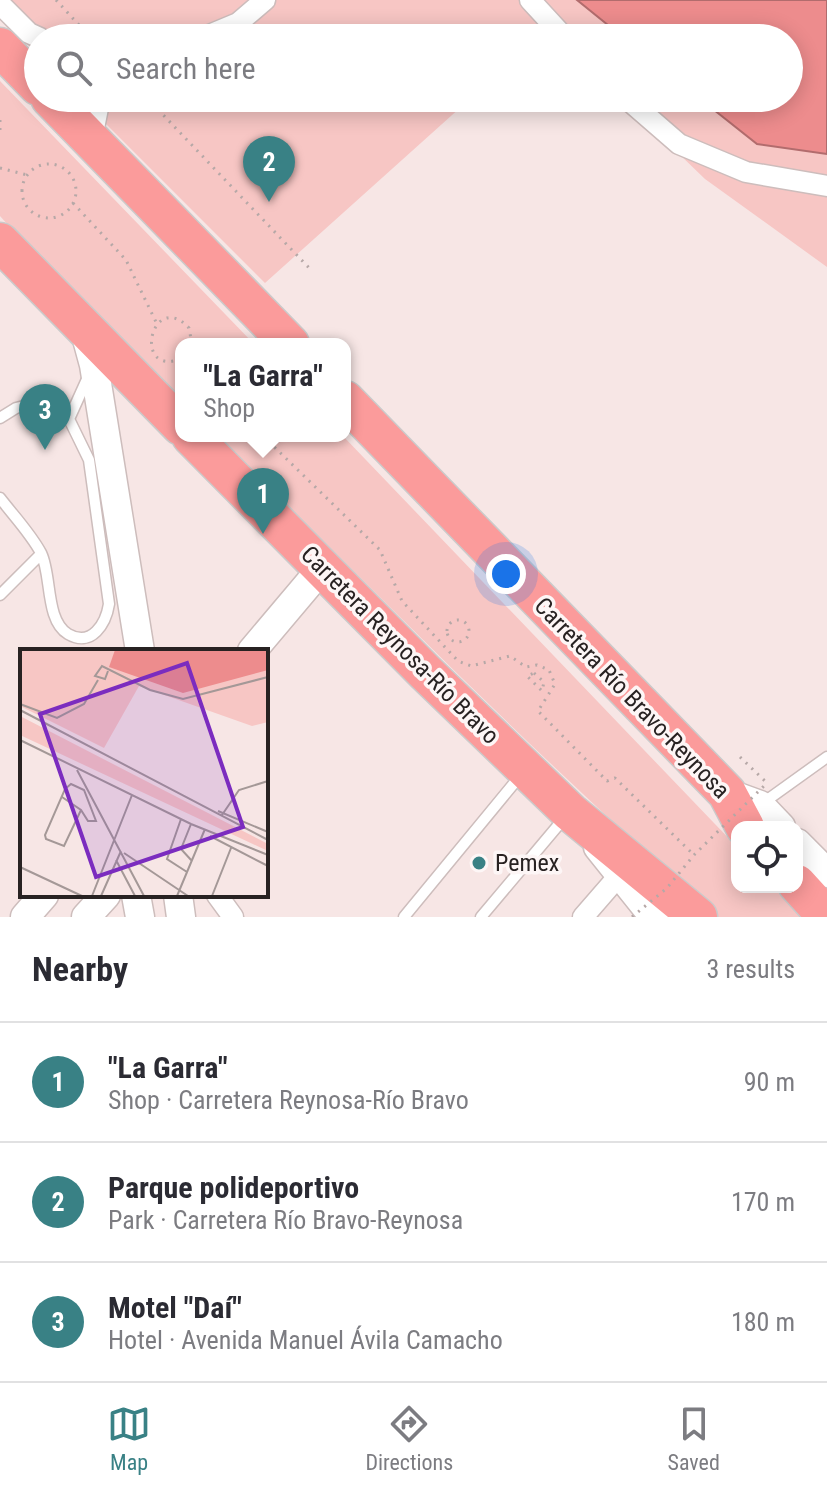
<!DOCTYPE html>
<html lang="en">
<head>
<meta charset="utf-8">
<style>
	:root { --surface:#fff; --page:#f2f2f3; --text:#2b2b33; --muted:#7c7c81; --line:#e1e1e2; --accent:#398185 }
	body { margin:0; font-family:"Roboto Condensed",sans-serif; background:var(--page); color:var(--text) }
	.controls { position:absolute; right:24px; bottom:24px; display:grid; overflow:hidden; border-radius:16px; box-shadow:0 4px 20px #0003 }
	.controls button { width:72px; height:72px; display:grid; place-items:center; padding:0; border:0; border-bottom:2px solid var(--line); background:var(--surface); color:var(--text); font:40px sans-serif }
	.you { position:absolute; left:506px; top:574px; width:28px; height:28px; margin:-20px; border:6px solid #fff; border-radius:50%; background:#1a73e8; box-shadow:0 0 0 12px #1a73e833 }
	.badge { display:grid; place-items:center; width:52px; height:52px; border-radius:50%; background:var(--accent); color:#fff; font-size:26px; font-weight:700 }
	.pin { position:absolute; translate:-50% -66px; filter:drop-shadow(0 2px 4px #0008) }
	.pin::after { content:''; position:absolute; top:42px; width:28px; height:24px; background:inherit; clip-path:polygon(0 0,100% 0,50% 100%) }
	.popup { position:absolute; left:175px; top:338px; width:176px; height:104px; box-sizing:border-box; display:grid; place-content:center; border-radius:16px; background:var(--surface); filter:drop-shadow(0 2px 6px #0005); font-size:26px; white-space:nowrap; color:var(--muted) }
	.popup b { font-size:30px; color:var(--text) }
	.popup::after { content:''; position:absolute; left:50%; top:100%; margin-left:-16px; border:16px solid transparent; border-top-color:var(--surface) }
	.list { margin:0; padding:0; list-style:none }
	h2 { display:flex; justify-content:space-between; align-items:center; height:104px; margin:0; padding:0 32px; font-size:34px }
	h2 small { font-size:26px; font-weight:400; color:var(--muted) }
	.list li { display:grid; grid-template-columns:52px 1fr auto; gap:24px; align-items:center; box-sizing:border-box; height:120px; padding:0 32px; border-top:2px solid var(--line) }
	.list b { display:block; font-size:30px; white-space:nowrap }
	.list p { margin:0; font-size:26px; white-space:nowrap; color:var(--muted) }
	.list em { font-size:26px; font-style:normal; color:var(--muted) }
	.icon { flex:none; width:44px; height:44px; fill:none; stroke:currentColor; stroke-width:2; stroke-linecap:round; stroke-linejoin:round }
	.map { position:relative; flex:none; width:827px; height:917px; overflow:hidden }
	.search { position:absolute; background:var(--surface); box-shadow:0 4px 20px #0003; left:24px; right:24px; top:24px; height:88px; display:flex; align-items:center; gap:20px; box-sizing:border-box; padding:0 28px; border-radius:44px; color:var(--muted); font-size:30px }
	.sheet { height:464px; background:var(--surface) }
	nav { display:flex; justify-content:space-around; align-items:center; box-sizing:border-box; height:112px; border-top:2px solid var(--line); background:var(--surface); font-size:22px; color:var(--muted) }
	nav a { display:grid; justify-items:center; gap:4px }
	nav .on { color:var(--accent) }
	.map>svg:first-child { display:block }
</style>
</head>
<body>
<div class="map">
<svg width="827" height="917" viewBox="0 0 827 917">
	<rect width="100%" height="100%" fill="#f7e6e5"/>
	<path fill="#f7c6c4" d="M0 0H827V267L705 179 621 98H789V38H558L548 29 538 38H38V54L0 15Z
		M0 81 254 344H181V398L8 225 0 216Z
		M80 98H471L265 283Z
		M218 436H343L737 847V887H773L801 917H718C544 764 382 599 218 436Z"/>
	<path fill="#ed8c8d" stroke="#b26c6d" stroke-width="2" d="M577 0H827V154L757 144 699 98H789V38H624Z"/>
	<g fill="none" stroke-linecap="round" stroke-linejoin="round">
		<defs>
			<path id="lane" d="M0 418 16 408 36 403 69 419 89 460 109 604C106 623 92 648 68 634 45 620 52 575 41 553 31 534 13 515 0 498
				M69 419 88 377
				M0 595 41 554
				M763 803 827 757
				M404 917 520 776
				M481 917 566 816"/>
			<path id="street" d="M530 0 565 38
				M0 4 29 33 40 38
				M202 38 238 23 265 0
				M626 98 679 144 746 172 827 186
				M98 144 94 128 100 98
				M217 895 233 917
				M583 917 629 864"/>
			<path id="secondary" d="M84 328 94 365 140 651
				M252 651 322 568
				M727 793 760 805 781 827
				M797 843 827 873
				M598 847 654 917
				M136 895 140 917
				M178 895 181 917
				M25 917 44 895
				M86 917 106 895"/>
			<path id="highway" d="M0 47 38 86
				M50 98 290 344
				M0 242 181 426
				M345 400 727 793 745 827
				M191 436 425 672 570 812 698 917
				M797 884 827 917"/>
		</defs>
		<use href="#lane" stroke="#cdbdbc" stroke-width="13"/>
		<use href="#street" stroke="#cdbdbc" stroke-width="23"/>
		<use href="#secondary" stroke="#cdbdbc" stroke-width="31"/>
		<use href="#highway" stroke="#cbcaca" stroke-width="41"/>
		<path stroke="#b6a8a7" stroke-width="3" stroke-dasharray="2 6" stroke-linecap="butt" d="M56 0 91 38
			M147 98 312 271
			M0 120V131
			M22 191a27 27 0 1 1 54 0a27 27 0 1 1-54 0Z
			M0 168 27 175
			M73 203 126 260 157 324
			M181 359C131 377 152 288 189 328L192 344
			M263 436 380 550 402 601 458 661 471 666 510 656 526 667 537 665 549 670 555 684 538 711 607 781 615 778 694 855
			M447 631a11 11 0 1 1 22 0a11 11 0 1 1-22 0Z
			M534 673 544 682 542 691 527 676Z
			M740 757 767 783"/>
		<use href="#lane" stroke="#fff" stroke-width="10"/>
		<use href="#street" stroke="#fff" stroke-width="20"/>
		<use href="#secondary" stroke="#fff" stroke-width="28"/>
		<use href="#highway" stroke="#fb9b9b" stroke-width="38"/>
		<path stroke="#b6a8a7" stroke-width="3" stroke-dasharray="2 6" stroke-linecap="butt" d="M632 917 667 888 694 855 767 783"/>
	</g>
	<circle fill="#398185" stroke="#fdf6f6" stroke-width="3" cx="479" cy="863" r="8"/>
	<g text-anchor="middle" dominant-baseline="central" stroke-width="7" stroke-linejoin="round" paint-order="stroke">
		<g font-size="24" fill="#282222" stroke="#fdf6f6">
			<text transform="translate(400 645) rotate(45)">Carretera Reynosa-Río Bravo</text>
			<text transform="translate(632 698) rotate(46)">Carretera Río Bravo-Reynosa</text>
		</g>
		<g font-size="24" fill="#282222" stroke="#fdf6f6" text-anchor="start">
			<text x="495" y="863">Pemex</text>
		</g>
	</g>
	<g transform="translate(20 649)">
		<rect width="248" height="248" fill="#f7e6e5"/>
		<path d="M0 1H248V73L232 77 119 37 84 99 0 57ZM0 67 248 195V202L0 86Z" fill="#f7c6c4"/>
		<path d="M95 1H248V21L163 44 89 18Z" fill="#ed8c8d"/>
		<path fill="none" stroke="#a49897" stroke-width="2" d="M88 22 85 30 75 27 82 17 130 41 163 50 248 28M0 55 37 69 64 55 78 31M0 61 248 191M0 91 171 175 248 206M57 121 124 247M42 148 61 161 68 172H76L64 141 51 135 45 140 25 186 26 190 44 197 61 161M198 162 248 183M202 166 219 141 248 132M161 170 147 210 167 223M171 175 161 200 172 212M190 187 248 217M104 204 168 247M96 211 115 247M0 218 62 247M72 247 112 146M81 247 101 202M157 247 185 180M192 247 211 199"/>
		<path fill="#7b2cbf" fill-opacity="0.15" stroke="#7b2cbf" stroke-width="4" d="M167 14 223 178 76 228 20 65Z"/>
		<rect width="248" height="248" fill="none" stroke="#282222" stroke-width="4"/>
	</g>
</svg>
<div class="controls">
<button><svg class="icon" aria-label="locate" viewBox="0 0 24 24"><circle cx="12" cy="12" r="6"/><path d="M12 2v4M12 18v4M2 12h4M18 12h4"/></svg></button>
</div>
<div class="you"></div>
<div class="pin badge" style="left:263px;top:534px">1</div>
<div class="popup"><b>&quot;La Garra&quot;</b>Shop</div>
<div class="pin badge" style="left:269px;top:202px">2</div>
<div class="pin badge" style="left:45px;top:450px">3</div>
<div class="search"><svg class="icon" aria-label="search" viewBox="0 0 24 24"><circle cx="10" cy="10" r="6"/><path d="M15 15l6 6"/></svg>Search here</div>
</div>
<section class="sheet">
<h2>Nearby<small>3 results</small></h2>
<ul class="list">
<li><span class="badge">1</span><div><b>&quot;La Garra&quot;</b><p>Shop · Carretera Reynosa-Río Bravo</p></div><em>90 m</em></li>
<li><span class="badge">2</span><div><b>Parque polideportivo</b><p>Park · Carretera Río Bravo-Reynosa</p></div><em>170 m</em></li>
<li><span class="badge">3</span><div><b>Motel &quot;Daí&quot;</b><p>Hotel · Avenida Manuel Ávila Camacho</p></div><em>180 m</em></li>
</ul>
</section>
<nav>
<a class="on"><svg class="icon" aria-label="map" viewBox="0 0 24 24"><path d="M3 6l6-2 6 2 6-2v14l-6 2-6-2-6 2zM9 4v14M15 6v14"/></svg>Map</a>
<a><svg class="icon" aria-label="directions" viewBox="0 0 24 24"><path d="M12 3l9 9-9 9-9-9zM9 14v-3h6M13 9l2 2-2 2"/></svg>Directions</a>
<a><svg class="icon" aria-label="saved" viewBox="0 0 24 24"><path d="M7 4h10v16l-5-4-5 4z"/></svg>Saved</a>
</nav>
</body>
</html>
